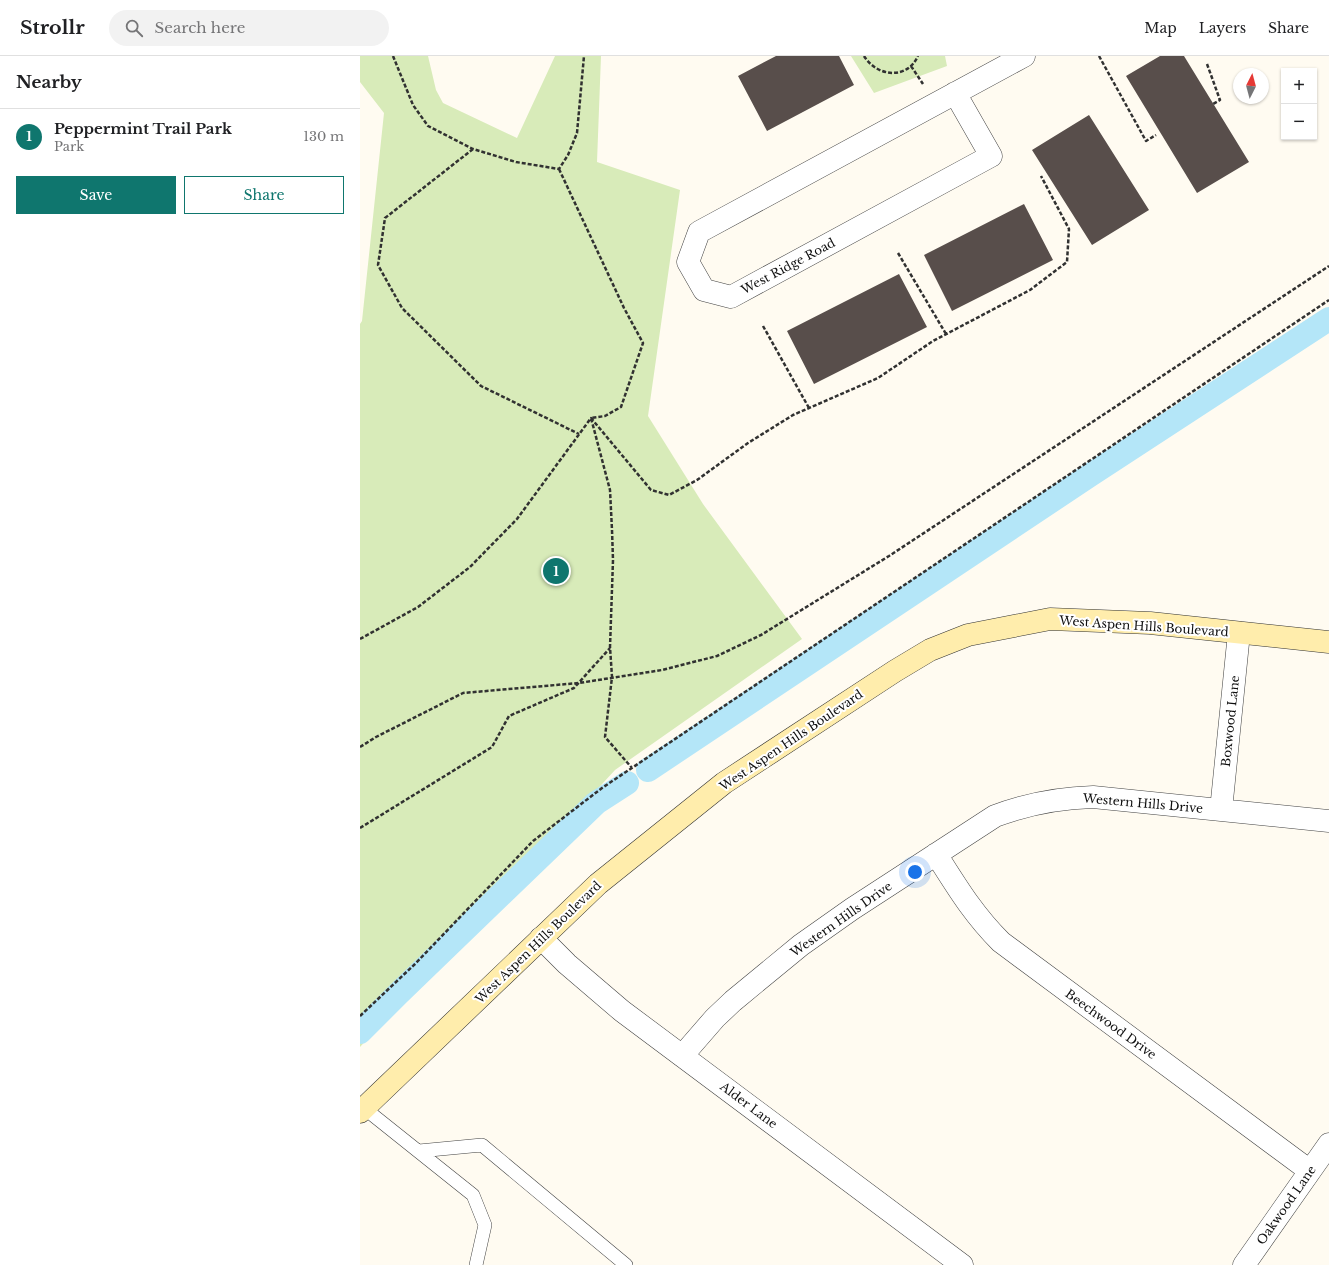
<!DOCTYPE html>
<html lang="en">
<head>
<meta charset="utf-8">
<style>
	:root { --surface:#fff; --page:#f2f2f2; --text:#202124; --muted:#757577; --line:#e0e0e0; --accent:#0f766e }
	body { margin:0; font-family:"Libre Baskerville",serif; background:var(--page); color:var(--text) }
	.controls { position:absolute; right:12px; top:12px; display:grid; overflow:hidden; border-radius:0px; box-shadow:0 1px 3px #0004 }
	.controls button { width:36px; height:36px; display:grid; place-items:center; padding:0; border:0; border-bottom:1px solid var(--line); background:var(--surface); color:var(--text); font:20px sans-serif }
	.compass { position:absolute; left:873px; top:12px; width:36px; height:36px; border-radius:50%; background:var(--surface); box-shadow:0 1px 3px #0004; rotate:6deg }
	.you { position:absolute; left:555px; top:816px; width:14px; height:14px; margin:-10px; border:3px solid #fff; border-radius:50%; background:#1a73e8; box-shadow:0 0 0 6px #1a73e833 }
	.badge { display:grid; place-items:center; width:26px; height:26px; border-radius:50%; background:var(--accent); color:#fff; font-size:13px; font-weight:700 }
	.pin { position:absolute; translate:-50% -50%; border:2px solid #fff; box-shadow:0 1px 4px #0006 }
	.list { margin:0; padding:0; list-style:none }
	h2 { display:flex; justify-content:space-between; align-items:center; height:52px; margin:0; padding:0 16px; font-size:17px }
	h2 small { font-size:13px; font-weight:400; color:var(--muted) }
	.list li { display:grid; grid-template-columns:26px 1fr auto; gap:12px; align-items:center; box-sizing:border-box; height:56px; padding:0 16px; border-top:1px solid var(--line) }
	.list b { display:block; font-size:15px; white-space:nowrap }
	.list p { margin:0; font-size:13px; white-space:nowrap; color:var(--muted) }
	.list em { font-size:13px; font-style:normal; color:var(--muted) }
	.actions { display:flex; gap:8px; padding:12px 16px }
	.actions a { flex:1; padding:9px 0; border:1px solid var(--accent); border-radius:0px; text-align:center; font-size:14px; color:var(--accent) }
	.actions .main { background:var(--accent); color:#fff }
	.icon { flex:none; width:22px; height:22px; fill:none; stroke:currentColor; stroke-width:2; stroke-linecap:round; stroke-linejoin:round }
	.map { position:relative; flex:none; width:969px; height:1209px; overflow:hidden }
	header { display:flex; align-items:center; gap:24px; box-sizing:border-box; height:56px; padding:0 20px; background:var(--surface); border-bottom:1px solid var(--line) }
	header strong { font-size:19px }
	nav { display:flex; gap:22px; margin-inline-start:auto; font-size:14px }
	.search { width:280px; height:36px; background:var(--page); display:flex; align-items:center; gap:10px; box-sizing:border-box; padding:0 14px; border-radius:22px; color:var(--muted); font-size:15px }
	main { display:flex }
	aside { flex:1; background:var(--surface) }
	.map>svg:first-child { display:block }
</style>
</head>
<body>
<header>
<strong>Strollr</strong>
<div class="search"><svg class="icon" aria-label="search" viewBox="0 0 24 24"><circle cx="10" cy="10" r="6"/><path d="M15 15l6 6"/></svg>Search here</div>
<nav><a>Map</a><a>Layers</a><a>Share</a></nav>
</header>
<main>
<aside>
<h2>Nearby<small></small></h2>
<ul class="list">
<li><span class="badge">1</span><div><b>Peppermint Trail Park</b><p>Park</p></div><em>130 m</em></li>
</ul>
<div class="actions"><a class="main">Save</a><a>Share</a></div>
</aside>
<div class="map">
<svg width="969" height="1209" viewBox="0 0 969 1209">
	<rect width="100%" height="100%" fill="#fffbf1"/>
	<path fill="#d8ebb9" d="M0 0H68L76 34 83 47 157 82 195 0H241L237 106 320 134 288 360 343 448 442 583 255 714 0 991V268L2 265 24 57 0 26Z
		M491 0H585L587 10 514 37Z"/>
	<g fill="none" stroke-linecap="round" stroke-linejoin="round">
		<path stroke="#b4e6f8" stroke-width="24" d="M288 714 730 419 969 263
			M0 976 39 937 236 747 267 727"/>
	</g>
	<path fill="#584e4b" d="M416 0H479L494 29 407 75 378 20Z
		M800 0H824L889 106 837 137 766 20Z
		M729 59 789 154 732 189 672 94Z
		M664 148 693 204 592 255 564 199Z
		M539 218 567 271 454 328 427 275Z"/>
	<g fill="none" stroke-linecap="round" stroke-linejoin="round">
		<defs>
			<path id="lane" d="M4 1052 113 1139 125 1169 116 1209
				M59 1095 122 1089 266 1209"/>
			<path id="street" d="M595 37 631 100 371 241 344 234 328 206 339 176 664 0
				M861 754 879 577
				M576 798C597 831 613 858 641 886L950 1115
				M181 882 207 908 262 955 602 1209
				M322 1000 355 962 373 945 441 889 492 853 635 760C667 748 698 742 733 741L969 765
				M884 1209 969 1088"/>
			<path id="secondary" d="M0 1056 238 828 364 727 535 615 570 594 608 579 690 563 790 567 969 586"/>
		</defs>
		<use href="#lane" stroke="#424242" stroke-width="14"/>
		<use href="#street" stroke="#424242" stroke-width="23"/>
		<use href="#secondary" stroke="#313131" stroke-width="23"/>
		<path stroke="#313131" stroke-width="2.5" stroke-dasharray="4 2" stroke-linecap="butt" d="M33 0 53 49 68 70 113 93 156 106 199 113 208 99 217 77 224 0
			M504 0C517 21 547 24 558 0
			M739 0 786 85 796 79
			M847 8 860 44 853 48
			M551 10 563 28
			M113 93 25 162 18 209 42 252 121 330 219 378
			M199 113 264 252 283 287 261 351 245 360 231 362 250 434 252 474 253 504 250 591 252 621 245 681 272 712
			M538 197 586 278
			M403 270 449 352
			M0 583 58 551 110 511 157 463 231 362 291 434 309 439 337 424 388 387 433 359 518 322 573 285 670 234 707 206 709 173 681 120
			M0 691 16 681 103 637 219 627 302 614 357 600 401 579 529 500 969 210
			M0 772 132 691 149 660 214 632 250 592
			M0 960 55 908 173 785 242 732 969 244"/>
		<use href="#lane" stroke="#fff" stroke-width="13"/>
		<use href="#street" stroke="#fff" stroke-width="22"/>
		<use href="#secondary" stroke="#ffedac" stroke-width="22"/>
	</g>
	<g text-anchor="middle" dominant-baseline="central" stroke-width="4" stroke-linejoin="round" paint-order="stroke">
		<g font-size="12" fill="#0f0f0f" stroke="#fff">
			<text transform="translate(428 210) rotate(-28)">West Ridge Road</text>
			<text transform="translate(784 570) rotate(4)">West Aspen Hills Boulevard</text>
			<text transform="translate(870 665) rotate(-84)">Boxwood Lane</text>
			<text transform="translate(431 684) rotate(-34)">West Aspen Hills Boulevard</text>
			<text transform="translate(783 747) rotate(5)">Western Hills Drive</text>
			<text transform="translate(481 863) rotate(-35)">Western Hills Drive</text>
			<text transform="translate(178 886) rotate(-44)">West Aspen Hills Boulevard</text>
			<text transform="translate(751 968) rotate(36)">Beechwood Drive</text>
			<text transform="translate(389 1049) rotate(37)">Alder Lane</text>
			<text transform="translate(926 1149) rotate(-55)">Oakwood Lane</text>
		</g>
	</g>
</svg>
<div class="controls">
<button>+</button>
<button>−</button>
</div>
<svg class="compass" viewBox="-18 -18 36 36"><path d="M0-13l5 13h-10z" fill="#e53935"/><path d="M0 13l5-13h-10z" fill="#757577"/></svg>
<div class="you"></div>
<div class="pin badge" style="left:196px;top:515px">1</div>
</div>
</main>
</body>
</html>
